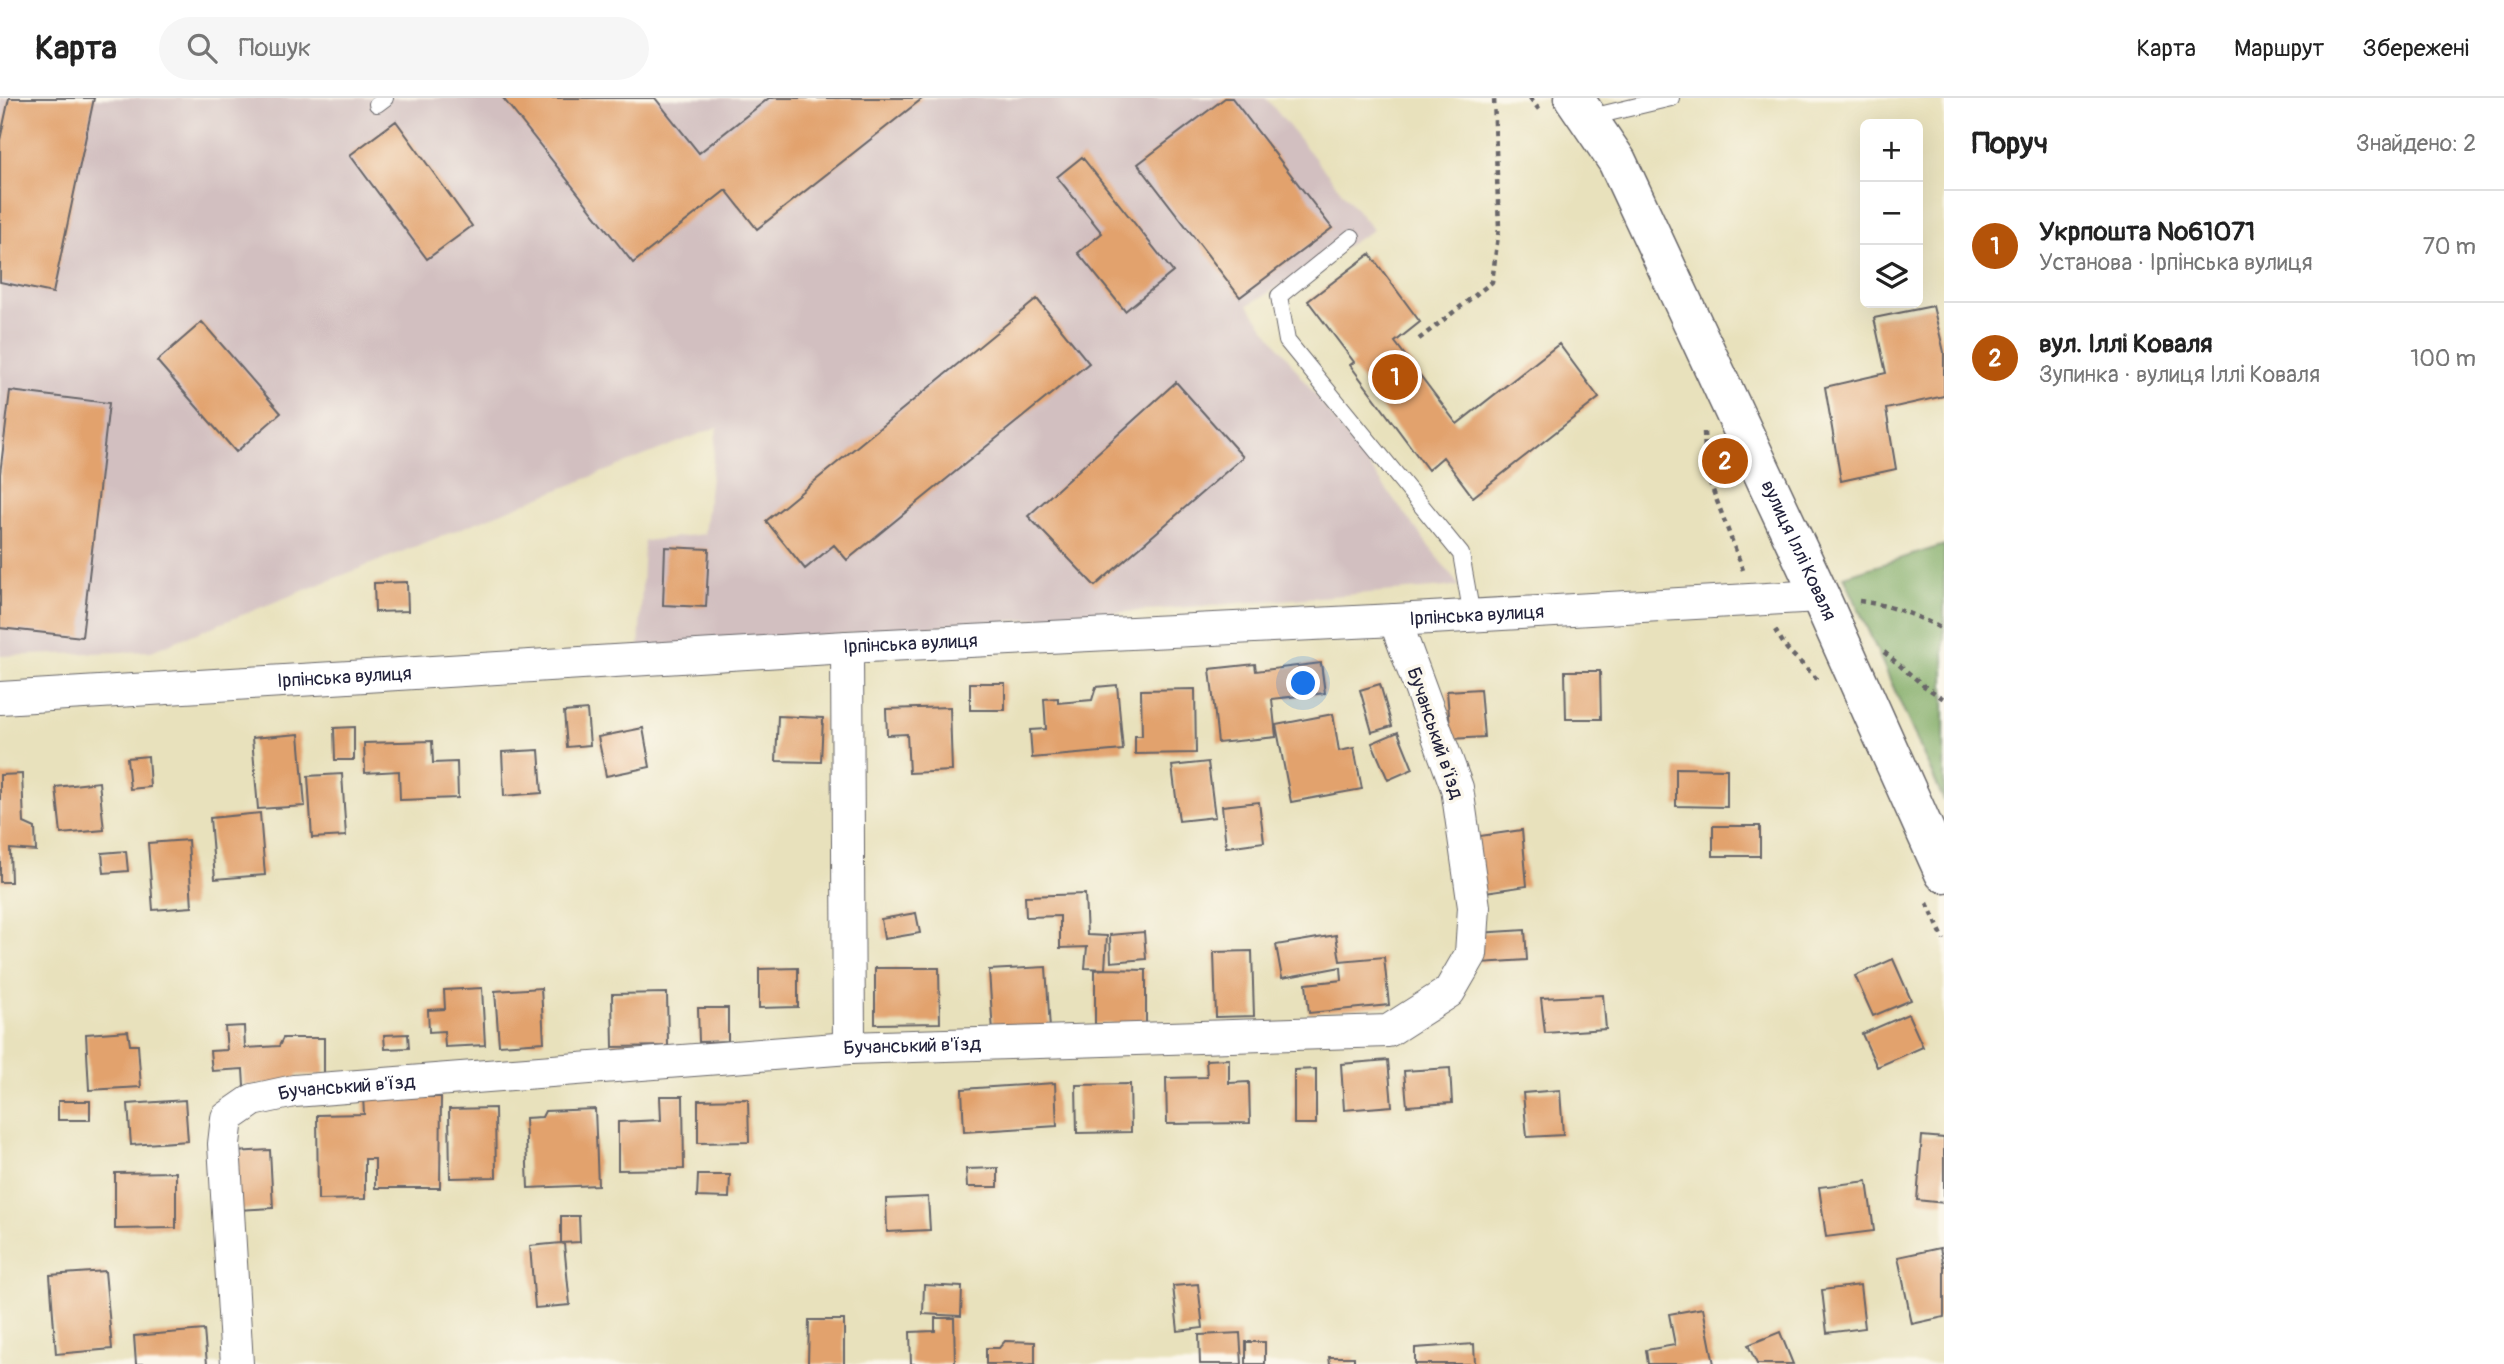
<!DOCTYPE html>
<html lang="uk">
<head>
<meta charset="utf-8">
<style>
	:root { --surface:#fff; --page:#f6f6f6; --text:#222; --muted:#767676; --line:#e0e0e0; --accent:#b45309 }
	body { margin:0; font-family:Pangolin,sans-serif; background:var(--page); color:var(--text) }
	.controls { position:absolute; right:21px; top:21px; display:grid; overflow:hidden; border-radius:10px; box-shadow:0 7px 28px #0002 }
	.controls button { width:63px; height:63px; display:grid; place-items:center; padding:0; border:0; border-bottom:2px solid var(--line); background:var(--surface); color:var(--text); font:35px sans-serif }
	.you { position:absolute; left:1304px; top:586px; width:24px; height:24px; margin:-18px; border:5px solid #fff; border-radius:50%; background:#1a73e8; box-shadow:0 0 0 10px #1a73e833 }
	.badge { display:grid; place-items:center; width:46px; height:46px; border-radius:50%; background:var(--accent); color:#fff; font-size:23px; font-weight:700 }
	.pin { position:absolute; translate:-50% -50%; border:4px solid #fff; box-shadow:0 2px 7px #0006 }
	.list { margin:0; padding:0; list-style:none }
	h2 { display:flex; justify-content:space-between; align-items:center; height:91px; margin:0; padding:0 28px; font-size:30px }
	h2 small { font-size:23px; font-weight:400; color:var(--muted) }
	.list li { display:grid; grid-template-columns:46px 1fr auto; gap:21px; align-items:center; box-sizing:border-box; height:112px; padding:0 28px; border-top:2px solid var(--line) }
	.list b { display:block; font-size:26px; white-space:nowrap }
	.list p { margin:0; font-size:23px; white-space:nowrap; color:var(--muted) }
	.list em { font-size:23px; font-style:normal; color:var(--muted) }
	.icon { flex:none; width:38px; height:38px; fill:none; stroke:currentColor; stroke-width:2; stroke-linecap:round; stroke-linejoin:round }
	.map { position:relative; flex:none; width:1944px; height:1266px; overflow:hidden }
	header { display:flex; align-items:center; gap:42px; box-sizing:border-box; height:98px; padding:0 35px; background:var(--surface); border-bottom:2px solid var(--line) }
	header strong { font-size:33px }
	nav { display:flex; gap:38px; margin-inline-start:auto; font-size:24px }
	.search { width:490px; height:63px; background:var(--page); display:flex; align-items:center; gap:18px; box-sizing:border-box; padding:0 24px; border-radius:38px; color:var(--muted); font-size:26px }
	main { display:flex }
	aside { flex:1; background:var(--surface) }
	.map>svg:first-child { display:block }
</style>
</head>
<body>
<header>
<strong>Карта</strong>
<div class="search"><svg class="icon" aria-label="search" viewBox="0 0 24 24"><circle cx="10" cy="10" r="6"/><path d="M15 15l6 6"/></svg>Пошук</div>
<nav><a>Карта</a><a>Маршрут</a><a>Збережені</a></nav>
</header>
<main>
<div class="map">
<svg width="1944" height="1266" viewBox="0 0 1944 1266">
	<rect width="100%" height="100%" fill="#fbf7ec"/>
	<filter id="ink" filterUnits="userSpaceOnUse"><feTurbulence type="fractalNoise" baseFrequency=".0143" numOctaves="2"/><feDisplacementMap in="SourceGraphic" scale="14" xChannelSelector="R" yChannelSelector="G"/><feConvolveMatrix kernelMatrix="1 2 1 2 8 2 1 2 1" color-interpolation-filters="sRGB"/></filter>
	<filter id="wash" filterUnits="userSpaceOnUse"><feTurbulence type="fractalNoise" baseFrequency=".00686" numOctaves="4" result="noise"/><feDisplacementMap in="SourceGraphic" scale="28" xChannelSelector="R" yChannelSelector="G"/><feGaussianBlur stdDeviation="1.57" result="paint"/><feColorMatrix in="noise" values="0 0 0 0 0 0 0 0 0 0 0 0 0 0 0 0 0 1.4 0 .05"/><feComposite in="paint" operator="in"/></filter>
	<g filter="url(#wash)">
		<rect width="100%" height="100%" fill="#e8e1bc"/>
		<path fill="#d2bfc0" d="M0 0H1266L1373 132 1248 207 1459 488 639 552 644 443 704 436 717 329 151 553 0 558Z"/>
		<path fill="#7ca860" stroke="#4f654e" stroke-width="2" d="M1944 447V703L1844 478Z"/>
		<g id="blocks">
			<path fill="#e2a26d" d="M9 0H94L53 195 0 184V42Z
				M503 0H655L699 55 769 0H923L757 131 726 92 633 165Z
				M1225 0H1232L1332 130 1240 199 1138 66Z
				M396 23 472 128 427 161 350 57Z
				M1082 59 1173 174 1125 213 1078 155 1102 135 1057 79Z
				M1370 156 1420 224 1395 244 1457 326 1559 246 1599 300 1473 399 1443 359 1428 372 1350 267 1354 264 1308 203Z
				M1037 201 1089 265 847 462 834 447 805 471 766 423Z
				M1933 208 1944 254V298L1886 311 1896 371 1841 383 1825 289 1886 275 1874 220Z
				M202 224 281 315 236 354 157 263Z
				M1176 284 1243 359 1095 488 1028 418Z
				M10 293 109 305 82 539 0 530V376Z
				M665 449 709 451 706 509 663 507Z
				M407 484 408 513 375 514 374 485Z
				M1321 565 1325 595 1272 601 1276 639 1218 645 1210 571 1255 566 1256 573Z
				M1565 573H1600L1601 621H1566Z
				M970 585H1005V612H970Z
				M1380 586 1392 628 1372 634 1360 592Z
				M1117 587 1123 652 1032 660 1030 632 1046 631 1044 601 1058 600V605L1092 602 1096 589Z
				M1195 591 1196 655 1135 656V638H1142L1141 592Z
				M1480 591 1484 639 1451 641 1447 593Z
				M950 609 952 673 909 675 907 636 887 637 886 611Z
				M587 612 590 647 567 649 564 614Z
				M1333 616 1339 653 1354 650 1362 691 1291 704 1276 627Z
				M778 618 823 620 821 664 776 663Z
				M354 629V662H335L334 630Z
				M643 630 650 669 606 678 598 639Z
				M1398 634 1413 671 1388 682 1372 645Z
				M299 636 305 708 258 711 252 640Z
				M432 643 433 665 457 664 458 700 400 702 399 673 365 675 364 645Z
				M539 652 542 695 504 698 502 654Z
				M148 658 150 689 130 691 127 660Z
				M1208 664 1215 719 1179 723 1172 668Z
				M1676 670 1727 671V709L1676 708Z
				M22 676 24 725 35 730 36 753 10 751 11 784H0V677Z
				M342 676 346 738 312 740 308 678Z
				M99 684 104 732 61 736 56 689Z
				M1259 704 1264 744 1226 749 1222 708Z
				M260 715 265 777 215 781 210 720Z
				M1713 728H1760V758H1713Z
				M1522 732 1527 788 1478 795 1473 739Z
				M188 742 192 809 153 812 148 745Z
				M126 753 128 773 104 775 102 755Z
				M1085 796 1087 837 1107 838 1105 871 1085 870 1087 849 1060 850V818L1026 819 1025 798Z
				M916 815 920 835 884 841 881 821Z
				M1525 832 1527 862 1480 865 1478 835Z
				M1144 834 1146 861 1111 864 1110 837Z
				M1336 837 1340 863 1384 859 1389 907 1309 915 1306 886 1342 882 1341 869 1282 880 1276 847Z
				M1252 853 1254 918 1216 919 1214 854Z
				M1893 861 1911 902 1873 918 1855 878Z
				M1046 869 1050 931 993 935 989 872Z
				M798 870V909L759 910V871Z
				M875 870H939L940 925 875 926Z
				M1105 871 1146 872V926H1095V872Z
				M482 890 485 947 445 949 444 933 429 934 428 912 445 911 444 892Z
				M541 890 544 944 499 947 495 893Z
				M667 895 668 948 613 949 612 896Z
				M1603 897 1606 931 1545 935 1541 900Z
				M698 910H728V943L699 944Z
				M1908 916 1923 949 1877 969 1862 936Z
				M244 928 245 950 279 948 283 940H324V977H297L294 985 244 988 243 971 212 973 210 953 227 952 225 929Z
				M128 933 130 947H138L141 989 89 992 86 936Z
				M408 936 409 950 385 951 384 937Z
				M1229 961V985L1249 984 1250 1025 1167 1026 1166 980 1207 979 1206 962Z
				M1388 962 1392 1008 1344 1012 1341 966Z
				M1450 970 1452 1005 1407 1008 1404 973Z
				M1316 971V1026H1294V972Z
				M1055 985 1057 1028 964 1034 962 991Z
				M1130 986 1131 1034 1077 1035 1076 987Z
				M1560 992 1563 1037 1527 1039 1523 995Z
				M660 998H683L684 1071 618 1072V1024L661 1022Z
				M363 999H441L440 1090H375V1061H365V1101L318 1102 317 1017 364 1016Z
				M748 1001 749 1044 698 1045V1002Z
				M185 1002 188 1043 131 1047 128 1006Z
				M58 1003H90V1022H58Z
				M495 1010 496 1079 450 1080 449 1011Z
				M595 1011 598 1087 528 1090 525 1020 542 1019 545 1013Z
				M1922 1038 1944 1040V1105L1917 1102Z
				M270 1052 273 1110 238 1112 235 1054Z
				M998 1070V1089H967L966 1071Z
				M176 1074V1130L115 1131V1075Z
				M698 1077H730L729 1100 697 1099Z
				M1867 1083 1874 1133 1826 1139 1819 1089Z
				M928 1099 930 1132 887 1134 886 1101Z
				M561 1118H579L580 1144 561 1145Z
				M561 1145 564 1146 570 1207 535 1210 530 1148Z
				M1940 1150 1944 1168V1219L1912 1226 1898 1159Z
				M105 1173 112 1251 56 1256 50 1177Z
				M1198 1186 1203 1230 1178 1233 1173 1188Z
				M924 1187 962 1189 961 1218 923 1216Z
				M1860 1187 1865 1230 1827 1235 1822 1192Z
				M1703 1210 1714 1266H1648L1646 1252 1675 1247 1669 1216Z
				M935 1220H954L955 1266H911L910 1234 935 1233Z
				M809 1222H844V1266H808Z
				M204 1232 207 1266H136L134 1238Z
				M1780 1234 1793 1266H1757L1748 1247Z
				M1240 1235 1242 1266H1200L1199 1237Z
				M1005 1243 1035 1244V1266H986V1250H999Z
				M1246 1244H1265V1266H1246Z
				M1474 1246 1475 1266H1415V1250Z
				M1329 1259H1354V1266H1330Z"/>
		</g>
	</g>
	<g filter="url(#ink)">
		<use href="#blocks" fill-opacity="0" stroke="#676568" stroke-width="2"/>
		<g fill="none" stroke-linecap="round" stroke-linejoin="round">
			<defs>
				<path id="service" d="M377 6 385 0
					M1587 20 1671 0
					M1352 139 1279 198 1287 243 1461 456 1472 518"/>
				<g id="minor">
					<path d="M847 549 849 950"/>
					<path id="s1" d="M0 600 847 549 1395 522 1820 498"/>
					<path id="s2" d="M237 1266 224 1046 227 1020 253 1002 294 993 849 950 1388 933 1449 894 1471 856 1474 809 1457 690 1395 522"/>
				</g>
				<g id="primary">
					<path id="s3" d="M1574 0 1617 63 1820 498 1944 775"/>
				</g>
			</defs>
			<use href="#service" stroke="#676568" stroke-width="18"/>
			<use href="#minor" stroke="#676568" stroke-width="34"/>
			<use href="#primary" stroke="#676568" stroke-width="41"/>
			<path stroke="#676568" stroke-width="4.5" stroke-dasharray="5 5" stroke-linecap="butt" d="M1530 0 1540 13
				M1419 241 1492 184 1499 130 1494 0
				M1704 334 1706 374 1743 472
				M1859 503C1890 507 1917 517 1944 532
				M1775 532 1787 551 1817 581
				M1884 554 1924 588 1944 601
				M1927 805 1944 842"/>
			<use href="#service" stroke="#fff" stroke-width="16"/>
			<use href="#minor" stroke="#fff" stroke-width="32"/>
			<use href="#primary" stroke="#fff" stroke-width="38"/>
		</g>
	</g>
	<g text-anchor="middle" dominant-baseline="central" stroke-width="7" stroke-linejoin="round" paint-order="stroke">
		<g font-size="19" fill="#22223b" stroke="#fbf7ec">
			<text stroke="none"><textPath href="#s3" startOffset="506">вулиця Іллі Коваля</textPath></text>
			<text stroke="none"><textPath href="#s1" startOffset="1479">Ірпінська вулиця</textPath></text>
			<text stroke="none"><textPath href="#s1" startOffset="912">Ірпінська вулиця</textPath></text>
			<text stroke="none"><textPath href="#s1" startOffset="345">Ірпінська вулиця</textPath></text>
			<text transform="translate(1435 635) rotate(71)">Бучанський в'їзд</text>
			<text stroke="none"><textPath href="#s2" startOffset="940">Бучанський в'їзд</textPath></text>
			<text stroke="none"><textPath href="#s2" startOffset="373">Бучанський в'їзд</textPath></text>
		</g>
	</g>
</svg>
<div class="controls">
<button>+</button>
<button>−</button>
<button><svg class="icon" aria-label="layers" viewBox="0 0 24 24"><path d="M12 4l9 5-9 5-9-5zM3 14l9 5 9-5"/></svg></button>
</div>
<div class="you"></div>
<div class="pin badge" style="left:1395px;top:279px">1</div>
<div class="pin badge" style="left:1725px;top:363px">2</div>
</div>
<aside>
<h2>Поруч<small>Знайдено: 2</small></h2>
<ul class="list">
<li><span class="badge">1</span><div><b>Укрпошта №61071</b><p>Установа · Ірпінська вулиця</p></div><em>70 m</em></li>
<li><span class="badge">2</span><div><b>вул. Іллі Коваля</b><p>Зупинка · вулиця Іллі Коваля</p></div><em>100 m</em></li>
</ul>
</aside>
</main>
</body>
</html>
